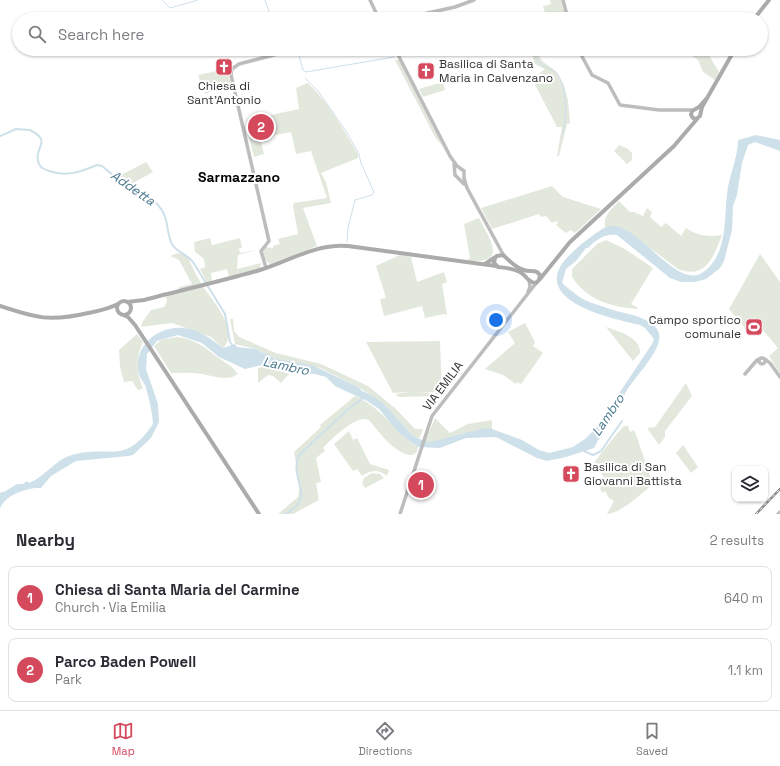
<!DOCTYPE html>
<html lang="en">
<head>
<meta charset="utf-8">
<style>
	:root { --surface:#fff; --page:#f2f2f3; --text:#2b2b33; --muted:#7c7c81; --line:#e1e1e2; --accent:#d5495c }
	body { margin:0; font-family:"Space Grotesk",sans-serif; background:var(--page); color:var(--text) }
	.controls { position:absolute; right:12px; bottom:12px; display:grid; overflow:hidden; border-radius:8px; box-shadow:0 1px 3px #0004 }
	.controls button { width:36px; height:36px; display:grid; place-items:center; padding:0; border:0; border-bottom:1px solid var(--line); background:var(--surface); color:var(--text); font:20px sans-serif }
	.you { position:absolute; left:496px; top:320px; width:14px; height:14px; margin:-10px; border:3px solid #fff; border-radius:50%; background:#1a73e8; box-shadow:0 0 0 6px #1a73e833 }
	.badge { display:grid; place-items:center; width:26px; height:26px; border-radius:50%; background:var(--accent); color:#fff; font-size:13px; font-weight:700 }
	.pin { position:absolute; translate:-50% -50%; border:2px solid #fff; box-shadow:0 1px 4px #0006 }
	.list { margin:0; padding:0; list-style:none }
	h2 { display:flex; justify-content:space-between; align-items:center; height:52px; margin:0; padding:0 16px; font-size:17px }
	h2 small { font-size:13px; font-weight:400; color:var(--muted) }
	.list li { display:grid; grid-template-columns:26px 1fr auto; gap:12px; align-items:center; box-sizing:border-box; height:64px; margin:0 8px 8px; padding:0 8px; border:1px solid var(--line); border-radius:8px }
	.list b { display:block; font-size:15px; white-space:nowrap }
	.list p { margin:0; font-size:13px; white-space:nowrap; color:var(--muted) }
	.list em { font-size:13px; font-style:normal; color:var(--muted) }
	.icon { flex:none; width:22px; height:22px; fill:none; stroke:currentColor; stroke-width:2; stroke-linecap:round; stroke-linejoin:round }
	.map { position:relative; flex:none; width:780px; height:514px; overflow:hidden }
	.search { position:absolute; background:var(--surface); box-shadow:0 1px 3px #0004; left:12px; right:12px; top:12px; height:44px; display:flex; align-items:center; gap:10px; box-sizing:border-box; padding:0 14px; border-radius:22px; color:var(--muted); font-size:15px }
	.sheet { height:196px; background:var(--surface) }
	nav { display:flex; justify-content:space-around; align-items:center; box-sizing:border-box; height:56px; border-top:1px solid var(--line); background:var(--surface); font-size:11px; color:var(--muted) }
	nav a { display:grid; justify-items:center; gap:2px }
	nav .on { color:var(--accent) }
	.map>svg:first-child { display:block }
</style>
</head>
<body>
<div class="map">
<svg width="780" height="514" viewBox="0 0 780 514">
	<rect width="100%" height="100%" fill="#fff"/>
	<path fill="#e3e8dd" d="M550 0H561L566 19H547L543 6 551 4Z
		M682 49H705L719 72 715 80 703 72 698 60Z
		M531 52H537L542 61 557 72 564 85 568 100 570 123 567 124 559 156H557L562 127H557L532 79 545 69 535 64Z
		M395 60H399L452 164 443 147 435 137Z
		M226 69 231 84 205 94 198 75Z
		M443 82 445 90 423 97 419 89Z
		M308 83C329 103 343 129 358 154V158L321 173 326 182 331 203 303 208 317 246 270 264 265 260 263 251 265 247 273 248V246L280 244 278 239 298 234 293 206 294 203 327 198 311 151 296 154 291 132 265 137 264 132 250 135 247 120 299 109 296 88Z
		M259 134 264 154 254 157 249 137Z
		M619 145 628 149 632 153V160L627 164 614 151Z
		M146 162 153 172 133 183 131 184 119 176Z
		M552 186 563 197 601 209 575 233 571 230 566 233 556 225 558 223 556 221 552 223 546 216 541 217 539 214 492 229 481 208Z
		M619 201 630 212H634L643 216 647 208 652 212 650 217 661 227 666 223 681 236 686 228C698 236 708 237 722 235 714 256 706 280 678 269L626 230 619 227H605C603 215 612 209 619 201Z
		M479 218C490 239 509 266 467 260L470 258 464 224Z
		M210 238 212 245 240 238 242 248H239L240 253 256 250 238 255 237 269 261 263 260 268 229 277 227 269 211 273 212 281 207 283 200 269 205 267 204 259 195 252 194 242Z
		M606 240 625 249 653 268 631 304 637 307V309C611 307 587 300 572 277V269L597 244Z
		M178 253 184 254 188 258C193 268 198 279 204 288 214 302 240 332 223 348L211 337 172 323 141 327 143 321 151 310 164 307 167 301 166 297 178 292 179 287 192 284 179 260 170 256Z
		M760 254 780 282V374L769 356 778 348 759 325 749 333 729 309Z
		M400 255 411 257 417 282 444 272 447 282 442 284 447 315 444 314 425 318 422 306 384 316 380 299 386 298 376 266Z
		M230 319H233L234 331 239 337 276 353 321 364 368 386 396 409 415 429H423L419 439 412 435 384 404 358 387 320 368 273 358 256 349 235 344Z
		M525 323 535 342 533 346 543 353 521 384 517 382 516 384 503 375 485 369 515 343 508 332Z
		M606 327C617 331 641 337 640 353L633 361Z
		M137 334 143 342C135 358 137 373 143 389L138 390 132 381 124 382 120 367 119 350Z
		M177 337C194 339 203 346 216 356 225 363 231 364 238 374 226 382 215 376 202 374 192 372 181 373 171 373L154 346 161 340Z
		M440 341 442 392 414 393H439L440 396 398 397 396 394 409 392 393 393 366 342Z
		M263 367 272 368 289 374 281 383 273 376 268 375 258 383V368Z
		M686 383 692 396 665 431V437L659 445 647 428 655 427Z
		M355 396C381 407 395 431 418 447L417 452 413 455C397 457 378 431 369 420 356 414 331 440 323 448L325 451 316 458 321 482 316 483 319 500 293 514H278L298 497 300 486 294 452 321 427 320 425Z
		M435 418 450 433 468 424 492 420V429C470 428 446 446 425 441Z
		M624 426H628L630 432 634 430 635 432 652 481V485C642 493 620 514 607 514L614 501 609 498 605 491 602 493 600 488 606 483 602 474 593 465C596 459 618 432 624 426Z
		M349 431 353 440 357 438 370 464 389 470 387 476C378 469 372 470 362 476L357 469 353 471 334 444Z
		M683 445 698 467 691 473 676 453Z
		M372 473 380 474 384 478 365 488 362 483 364 478Z"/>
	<path fill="#cee0e9" d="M756 135 780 140V151L755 142 748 145 742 163 737 195 733 206 732 230 724 261 720 268 706 279 695 282H681L670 278 617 235C606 233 595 240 588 248H586L576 261 566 269 562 283C571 291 583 301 595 304 602 306 609 309 616 311 629 314 664 320 659 341 655 357 636 376 627 390 622 398 620 408 616 414L613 413 594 448 566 457 547 461 537 458 496 437 466 438 440 448 418 447 399 433 379 409 367 401 335 386 326 377 315 374 292 373 266 364 245 369 219 357 202 343 178 335 157 341 147 354 146 369 158 404 159 422 151 438 133 455 128 456 76 461 51 476 41 488C28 487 4 495 0 509V493L2 492H4L17 484H23L27 481 29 483C46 476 56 459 72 455 112 444 123 467 153 424 152 410 149 398 145 385 143 382 140 378 139 374 132 347 157 326 183 328 199 329 211 339 223 348L235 344 237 347 256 349 263 353 269 354 273 358 314 366 358 387 362 391 373 396 384 404 412 435 419 439 430 442 485 428 492 429 522 440 539 450 549 453 573 447 585 439 596 428 652 344 654 339 645 328 640 325C619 320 554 307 557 277 558 264 570 255 579 246 584 242 601 229 606 227 634 215 674 290 702 273 730 254 723 216 728 187 731 172 738 155 738 140Z"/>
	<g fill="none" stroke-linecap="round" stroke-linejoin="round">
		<path stroke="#cee0e9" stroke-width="1" d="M162 0 170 8 198 0
			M265 0 272 19
			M529 49C536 52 534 59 540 63 545 68 553 69 558 75 567 88 567 118 563 133
			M473 50 478 49
			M298 52 303 70 306 72 394 57
			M305 78 318 91 346 131 359 154 361 163 374 192 372 195 355 200 348 228 347 242"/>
		<path stroke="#cee0e9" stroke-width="2" d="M0 136 16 129 30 130C53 142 34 147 38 161 39 167 43 169 49 171 67 177 80 172 97 165L102 166C111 174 121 182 131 189 140 195 150 197 158 205 170 218 165 230 172 244 177 253 185 252 193 262L225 314 230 342 234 347
			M584 451 593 455 601 451 622 421
			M286 514C290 511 295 508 298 504 308 492 290 473 299 455L346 411 363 398"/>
		<path stroke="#bdbdbd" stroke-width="3.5" d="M370 0 379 19
			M563 0 568 19
			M400 19 455 7 474 0
			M395 49 450 156 457 166 464 171V178L467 188 504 256
			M578 49 592 75 608 83 620 105 659 110H693
			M454 164 455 175 464 184
			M266 268 261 251 269 241 231 75 232 69 239 64 297 49
			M528 292 530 287 529 280
			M759 361a3 3 0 1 1 6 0a3 3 0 1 1-6 0Z
			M765 359 770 363 780 377
			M745 374 757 360 761 358
			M400 514 432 416 537 282
			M778 514 780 512"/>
		<path stroke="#ababab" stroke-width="4" d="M754 19 769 0
			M707 98 699 107 692 111 691 115 693 118 696 119 700 116 702 107 735 49
			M485 264 497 256 503 255C510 261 514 267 524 270 528 272 533 270 537 272L540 275 539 280 536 283C528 283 527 276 520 272 512 268 507 268 498 267L494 263 495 258
			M540 279 570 242 674 146 697 119
			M117 308a7 7 0 1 1 14 0a7 7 0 1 1-14 0Z
			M127 302 144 300C182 290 222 281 260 270 289 261 317 243 348 246L496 266
			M0 306C36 318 50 322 88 313 98 311 109 309 118 304
			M123 315 128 317 135 325 259 514"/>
		<defs>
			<path id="rail" d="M756 514 780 489"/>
		</defs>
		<use href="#rail" stroke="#888" stroke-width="2.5"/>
		<use href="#rail" stroke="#fff" stroke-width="1" stroke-dasharray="3" stroke-linecap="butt"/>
	</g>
	<defs>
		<symbol id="church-square" viewBox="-11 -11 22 22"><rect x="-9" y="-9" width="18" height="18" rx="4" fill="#d5495c" stroke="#fff"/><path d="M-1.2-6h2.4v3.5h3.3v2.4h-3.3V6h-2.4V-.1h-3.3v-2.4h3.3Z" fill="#fff"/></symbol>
		<symbol id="stadium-square" viewBox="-11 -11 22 22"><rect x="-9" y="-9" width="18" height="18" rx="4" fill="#d5495c" stroke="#fff"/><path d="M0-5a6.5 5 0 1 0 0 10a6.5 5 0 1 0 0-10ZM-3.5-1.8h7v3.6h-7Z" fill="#fff"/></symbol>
	</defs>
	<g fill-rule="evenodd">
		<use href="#church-square" x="214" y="57" width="20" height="20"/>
		<use href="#church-square" x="416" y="61" width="20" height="20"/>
		<use href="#stadium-square" x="744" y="317" width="20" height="20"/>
		<use href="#church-square" x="561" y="464" width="20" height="20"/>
	</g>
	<g text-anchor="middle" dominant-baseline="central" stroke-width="4" stroke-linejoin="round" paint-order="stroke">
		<g font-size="12" fill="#333" stroke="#fff" text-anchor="start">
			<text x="439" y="64">Basilica di Santa<tspan x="439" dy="14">Maria in Calvenzano</tspan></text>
			<text x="224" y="86" text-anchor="middle">Chiesa di<tspan x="224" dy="14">Sant'Antonio</tspan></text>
			<text x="741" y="320" text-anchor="end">Campo sportico<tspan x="741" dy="14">comunale</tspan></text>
			<text x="584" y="467">Basilica di San<tspan x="584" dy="14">Giovanni Battista</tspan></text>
		</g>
		<g font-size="12" fill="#333" stroke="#fff">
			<text transform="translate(443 386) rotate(-53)">VIA EMILIA</text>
		</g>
		<g font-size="13" font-style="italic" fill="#47778e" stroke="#fff">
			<text transform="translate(133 188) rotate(35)">Addetta</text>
			<text transform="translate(286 366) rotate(12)">Lambro</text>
			<text transform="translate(608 415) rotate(-56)">Lambro</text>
		</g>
		<g font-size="14" font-weight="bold" fill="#000" stroke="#fff">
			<text x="239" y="177">Sarmazzano</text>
		</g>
	</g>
</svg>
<div class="controls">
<button><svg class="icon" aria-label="layers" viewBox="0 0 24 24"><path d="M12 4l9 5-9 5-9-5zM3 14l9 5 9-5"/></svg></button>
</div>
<div class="you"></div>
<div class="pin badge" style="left:421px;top:485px">1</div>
<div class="pin badge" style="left:261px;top:127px">2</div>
<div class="search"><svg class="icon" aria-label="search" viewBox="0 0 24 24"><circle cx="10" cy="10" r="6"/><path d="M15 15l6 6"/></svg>Search here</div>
</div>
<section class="sheet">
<h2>Nearby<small>2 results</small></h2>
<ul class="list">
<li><span class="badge">1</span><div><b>Chiesa di Santa Maria del Carmine</b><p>Church · Via Emilia</p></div><em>640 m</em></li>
<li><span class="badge">2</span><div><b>Parco Baden Powell</b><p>Park</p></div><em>1.1 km</em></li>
</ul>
</section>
<nav>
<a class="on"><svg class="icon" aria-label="map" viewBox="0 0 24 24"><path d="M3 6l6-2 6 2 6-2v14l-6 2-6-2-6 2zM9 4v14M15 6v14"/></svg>Map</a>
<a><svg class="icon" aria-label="directions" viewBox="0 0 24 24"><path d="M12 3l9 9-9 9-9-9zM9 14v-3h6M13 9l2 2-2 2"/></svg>Directions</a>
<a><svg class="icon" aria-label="saved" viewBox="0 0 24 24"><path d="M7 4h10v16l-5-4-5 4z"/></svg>Saved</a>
</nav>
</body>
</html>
